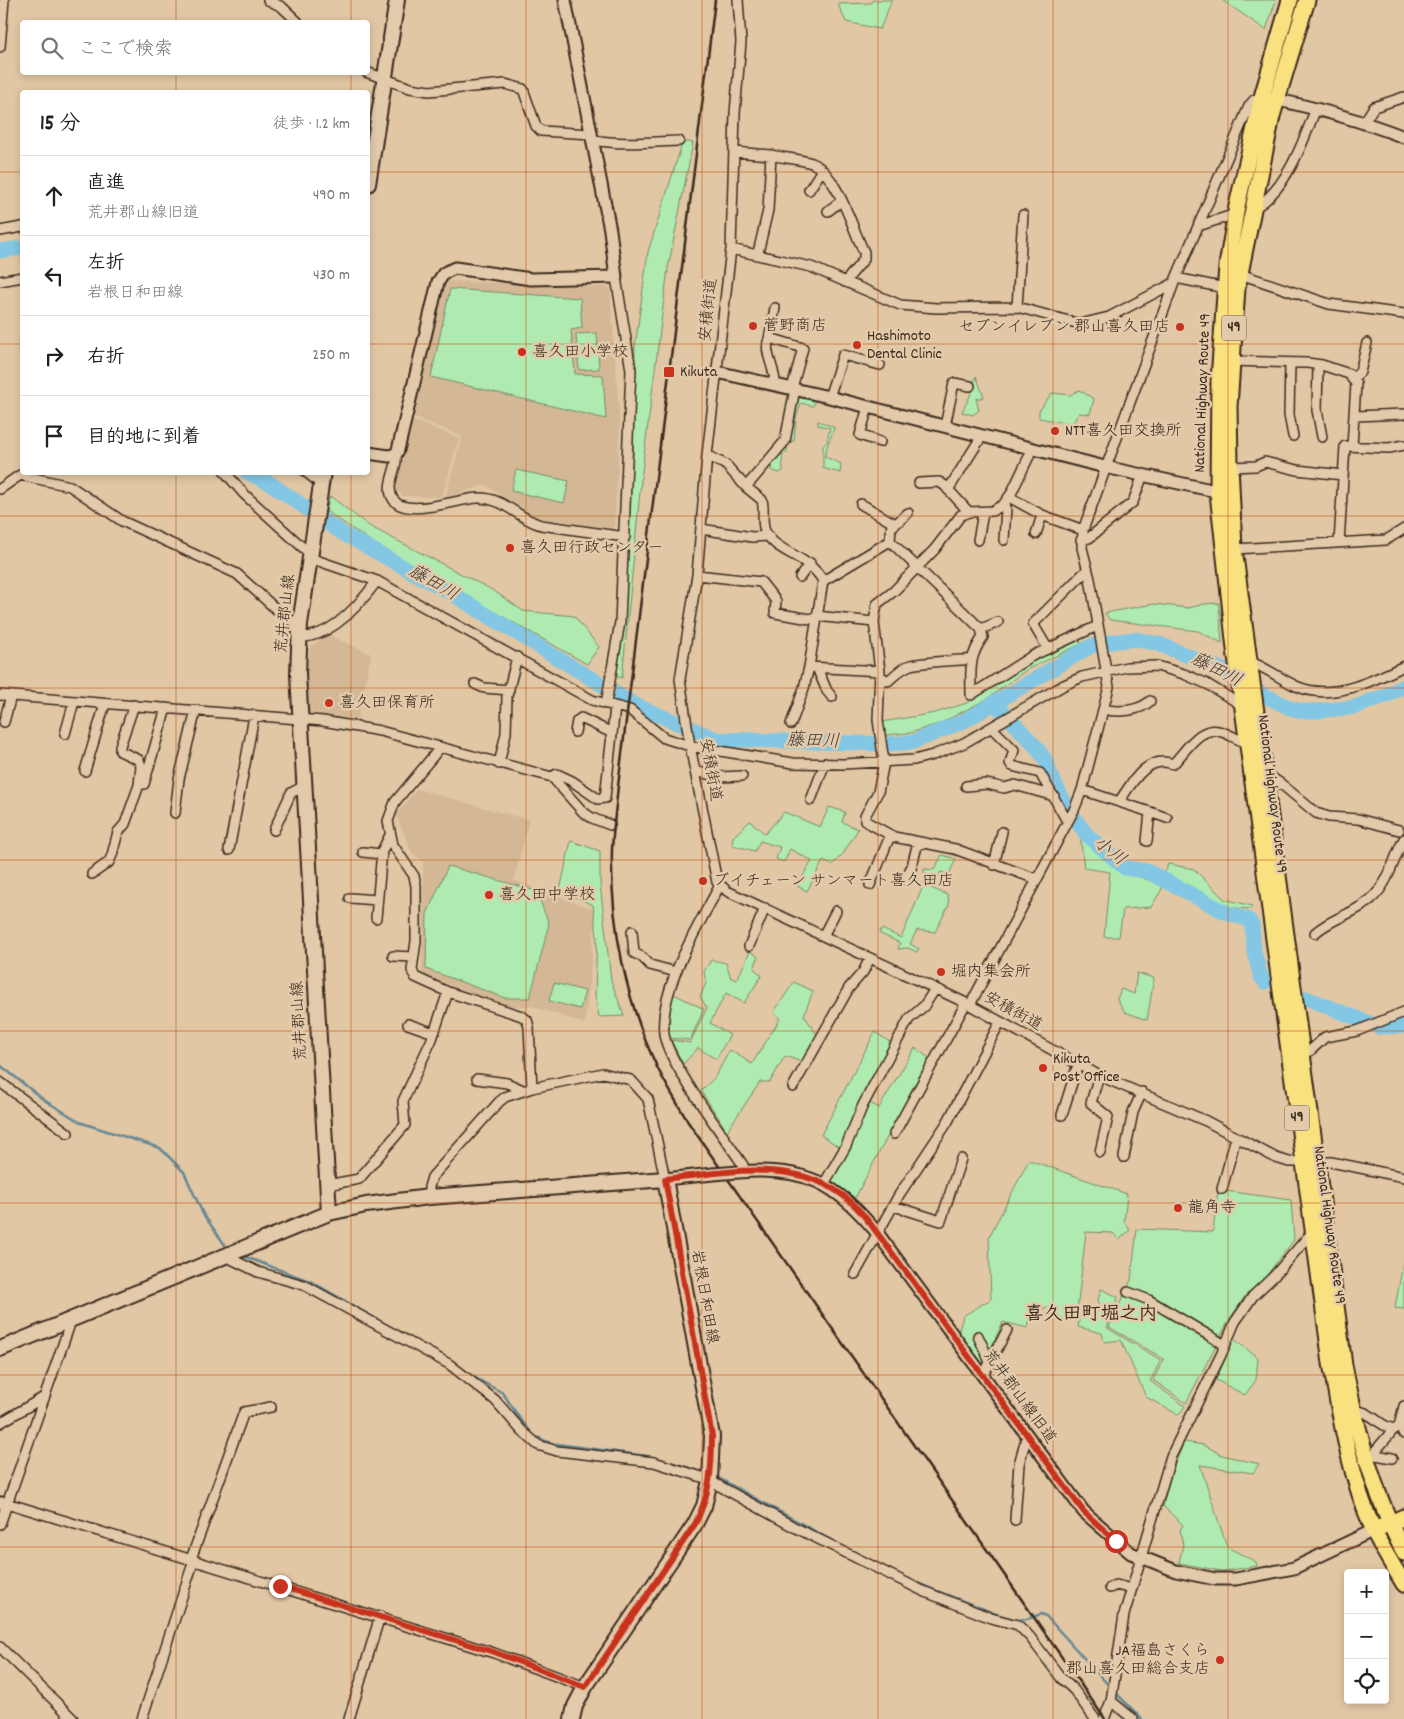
<!DOCTYPE html>
<html lang="ja">
<head>
<meta charset="utf-8">
<style>
	:root { --surface:#fff; --page:#f2f2f2; --text:#202124; --muted:#757577; --line:#e0e0e0 }
	body { margin:0; font-family:Dekko,"Klee One",sans-serif; background:var(--page); color:var(--text) }
	.controls { position:absolute; right:15px; bottom:15px; display:grid; overflow:hidden; border-radius:5px; box-shadow:0 2px 8px #0003 }
	.controls button { width:45px; height:45px; display:grid; place-items:center; padding:0; border:0; border-bottom:1px solid var(--line); background:var(--surface); color:var(--text); font:25px sans-serif }
	.stop { position:absolute; width:15px; height:15px; margin:-11px; border:4px solid #c8321e; border-radius:50%; background:#fff }
	.stop.end { background:#c8321e; border-color:#fff; box-shadow:0 1px 5px #0008 }
	.list { margin:0; padding:0; list-style:none }
	h2 { display:flex; justify-content:space-between; align-items:center; height:65px; margin:0; padding:0 20px; font-size:21px }
	h2 small { font-size:16px; font-weight:400; color:var(--muted) }
	.list li { display:grid; grid-template-columns:32px 1fr auto; gap:15px; align-items:center; box-sizing:border-box; height:80px; padding:0 20px; border-top:1px solid var(--line) }
	.list b { display:block; font-size:19px; white-space:nowrap }
	.list p { margin:0; font-size:16px; white-space:nowrap; color:var(--muted) }
	.list em { font-size:16px; font-style:normal; color:var(--muted) }
	.icon { flex:none; width:28px; height:28px; fill:none; stroke:currentColor; stroke-width:2; stroke-linecap:round; stroke-linejoin:round }
	.map { position:relative; flex:none; width:1404px; height:1719px; overflow:hidden }
	.search { position:absolute; background:var(--surface); box-shadow:0 2px 8px #0003; left:20px; top:20px; width:350px; height:55px; display:flex; align-items:center; gap:12px; box-sizing:border-box; padding:0 18px; border-radius:5px; color:var(--muted); font-size:19px }
	.panel { position:absolute; background:var(--surface); box-shadow:0 2px 8px #0003; left:20px; top:90px; width:350px; height:385px; border-radius:5px }
	.map>svg:first-child { display:block }
</style>
</head>
<body>
<div class="map">
<svg width="1404" height="1719" viewBox="0 0 1404 1719">
	<rect width="100%" height="100%" fill="#e2c7a4"/>
	<filter id="ink" filterUnits="userSpaceOnUse"><feTurbulence type="fractalNoise" baseFrequency=".02" numOctaves="2"/><feDisplacementMap in="SourceGraphic" scale="10" xChannelSelector="R" yChannelSelector="G"/><feConvolveMatrix kernelMatrix="1 2 1 2 8 2 1 2 1" color-interpolation-filters="sRGB"/></filter>
	<g filter="url(#ink)">
		<path fill="#d4b895" d="M445 281 610 287 620 426 614 529 532 517 485 485 445 498 462 436 413 417Z
			M412 420 459 438 442 497 403 496 394 487Z
			M329 635 371 654 357 721 306 715V678L310 647Z
			M417 789 529 820 514 880 596 910 585 1024 532 1006H505L422 974 423 862 412 853 396 815Z"/>
		<path fill="#afebb0" stroke="#758a67" d="M873 0H892L880 29 846 22 838 4 871 3Z
			M1222 0H1276L1266 30Z
			M683 141 693 143 668 268 642 471 622 678 611 674 633 455 635 347 648 252Z
			M450 289 580 298 582 328 571 330 575 374 603 375 606 419 431 377Z
			M597 333 599 369 579 370 576 334Z
			M976 376 984 397 976 399 979 410 973 415 962 412 971 394Z
			M1079 390 1094 399 1090 414 1079 413 1072 424 1039 418V411L1052 393 1070 395Z
			M797 395 815 400 813 406 801 403 796 418 794 441 787 442V453L782 454 783 471 779 473 771 470 772 463Z
			M818 421 834 427C832 437 825 447 825 457L841 464 840 473 823 468V446L827 442 830 428 818 425Z
			M516 470 569 481 564 503 511 491Z
			M330 496 369 526 494 591 523 611 574 616 599 647 587 664 378 546 326 511Z
			M1219 603 1222 643 1198 631 1110 620 1105 613 1153 604 1189 608 1204 604Z
			M1079 638 1081 644 1026 670 987 699 941 723 910 733 883 735 882 722 935 713 967 703 998 680 1036 657Z
			M829 807 845 812 842 822 858 829 843 854 832 865 823 861 807 891 797 886 812 861 790 849 784 862 776 859 780 847 760 841 755 851 732 845 733 837 750 821 765 834 784 812 820 827Z
			M1080 833 1095 851 1125 871 1161 885 1162 889 1151 907 1123 909 1119 937H1104L1110 872 1084 868Z
			M571 841 600 851V884L611 980 624 1016 599 1017 595 995 597 937 593 905 560 890Z
			M942 855 956 859 949 874 941 872 931 888 948 895 949 905 935 932 917 930 910 944 919 949 917 952 908 948 898 949 900 943 879 933 882 929 901 938 928 875 924 873V869L934 870Z
			M1168 864 1194 869 1224 899 1252 906 1251 909 1219 907 1160 873 1166 871Z
			M448 866 536 891 549 924 530 998H505L426 969 427 914Z
			M750 951 758 957 754 969 762 975 744 1003 726 993 710 1023 730 1035 716 1059 698 1048 683 1064 671 1040 690 1043 707 1008 700 997 706 983 704 972 711 960 726 963 731 978 737 980Z
			M1137 973 1154 978 1147 1020 1125 1012 1117 999 1121 989 1134 994Z
			M794 982 813 991 804 1015 817 1035 805 1063 785 1056 770 1082H760L727 1131 701 1091 715 1077 730 1050 752 1064 780 1019 774 1012Z
			M554 983 585 991 580 1009 549 1001Z
			M674 994 704 1009 690 1040 669 1038 670 1004Z
			M875 1032 891 1043 866 1101 879 1108 915 1048 929 1058 855 1198 829 1179 839 1147 821 1135Z
			M1029 1160 1127 1194 1124 1222 1130 1230 1119 1240 1113 1233 1086 1232 1076 1320H1063L1050 1306 1030 1312 1028 1328 1003 1322 982 1367 958 1334 963 1316 991 1299 989 1237Z
			M1218 1190 1291 1200 1294 1240 1266 1276 1245 1296 1228 1322 1186 1403 1153 1380 1164 1359 1109 1327 1131 1280 1137 1229 1213 1232Z
			M1404 1258V1309L1395 1308Z
			M1101 1289 1118 1297 1107 1328 1161 1360 1150 1381 1185 1406 1179 1415 1146 1397 1121 1340 1104 1342 1102 1333 1078 1327 1082 1307 1103 1312 1098 1300Z
			M1234 1339 1258 1358 1256 1380 1245 1395 1216 1380Z
			M1184 1442 1204 1445 1222 1455 1259 1464 1253 1473 1200 1465 1227 1547 1256 1562 1257 1566 1222 1571 1179 1563 1183 1545 1180 1530 1183 1525 1163 1506 1171 1474Z"/>
		<g fill="none" stroke-linecap="round" stroke-linejoin="round">
			<path stroke="#668895" stroke-width="2.5" d="M0 1065 44 1100 82 1123 160 1148 184 1172 203 1214 225 1245
				M243 1256 312 1282 401 1333
				M468 1374 503 1393 518 1416 534 1436 550 1443 646 1456 705 1473
				M715 1476 842 1546
				M914 1582 996 1614 1016 1620 1027 1619 1041 1614 1046 1616 1111 1688
				M1115 1692 1142 1719"/>
			<path stroke="#83c7e4" stroke-width="15" d="M0 251 22 248
				M247 472 271 484 342 533 454 595 635 705 716 739 889 744 913 742 964 721 1091 646 1110 642 1135 639 1159 644 1223 670 1240 683 1290 708 1302 711H1317L1355 707 1387 695 1404 686
				M994 702 1038 749 1047 763 1051 776 1069 811 1087 835 1118 862 1125 868 1147 871 1225 912 1249 920 1252 925 1254 952 1261 977 1265 982
				M1306 998 1379 1027 1404 1026"/>
			<defs>
				<path id="minor" d="M268 0 282 7 298 22
					M738 0 741 42 735 113 731 249 707 455 697 575 680 679 690 746 717 882 727 891 966 1003 1100 1076 1206 1121 1276 1158 1289 1162H1331L1404 1177
					M0 47 4 0
					M366 72 410 88 429 91 505 84 523 89 536 126 541 131 591 134
					M1364 122 1374 107 1404 97
					M593 140C622 145 650 142 679 141
					M734 152 771 155 768 210 758 253
					M771 155C784 158 800 159 812 163 837 173 852 228 864 252V259L845 282
					M809 190 822 170
					M1253 208C1285 194 1304 140 1316 108
					M828 211 841 201
					M1198 226 1236 214
					M0 231 22 227
					M731 249 811 267 900 305 936 308 1017 307 1080 324 1109 317 1174 283
					M1240 274 1329 304 1404 314
					M1176 278 1225 288
					M0 281 22 277
					M1017 307 1023 215
					M769 339 775 308
					M1228 361 1307 363 1322 365 1349 374 1356 384 1352 446
					M1290 363 1289 415 1293 436
					M1318 365 1317 410 1322 437
					M1352 379 1360 372 1367 343
					M775 384C776 370 763 352 769 339H773L803 348 792 388
					M829 397 843 355 880 365
					M868 407 860 435 880 442
					M1355 416 1404 414
					M945 426 954 383 970 386
					M396 454C399 468 384 485 393 499 405 519 460 498 478 498 504 497 518 519 541 525L625 537
					M707 455 726 465 746 487
					M1230 467 1256 466 1265 462 1297 470 1343 475
					M225 472 244 494 310 554
					M306 472 321 484
					M919 483 939 482 944 485 969 512
					M0 489 20 475 70 486 122 521 237 574 287 619 300 624
					M948 490 982 436
					M1009 497 1042 515 1083 530
					M861 504 895 524
					M701 529 752 537 769 536
					M1036 534 1042 515
					M978 540 983 513
					M1004 540 1006 508 1005 503
					M1081 540 1089 538 1133 502 1143 475
					M890 541 981 629 998 622
					M1339 543 1345 446 1389 448 1404 445
					M1234 549 1386 540 1404 529
					M310 558 377 581 592 700 630 710 664 738 690 746 793 763 843 764 914 760 933 755 964 743 1064 685 1082 677 1127 667 1157 666 1184 674 1207 684 1243 706
					M697 575 761 582 776 601 775 613 810 619 816 616 874 622 880 671 878 720 884 762 878 792 865 816V821L894 837 955 849 1036 879
					M800 577 810 563
					M823 581 890 541 891 528 908 513
					M874 622 877 604 894 591 935 549 961 515 969 512 992 511 1003 505 1011 494 1033 448
					M300 637C331 638 360 604 377 581
					M1048 649 1033 624 1087 570
					M1248 661C1266 667 1280 679 1296 686 1332 702 1372 681 1404 666
					M809 667 880 671
					M817 668 827 691 832 697
					M880 676 888 681C894 676 902 667 911 665 918 663 964 659 971 660
					M475 684 484 688 509 690
					M0 695 323 721 380 731 552 777 583 812 592 818 610 825
					M971 695 1032 656 1093 628
					M971 695C971 670 968 658 983 637L981 629
					M606 704 620 622 631 370 616 277
					M1104 709C1117 713 1140 711 1150 701
					M4 722 11 696
					M791 724 804 688 809 667 823 581C809 555 775 553 765 531 761 521 765 511 762 500L746 487 785 441 795 389
					M992 728 1014 750 1010 763 1012 766 1040 773 1067 821
					M575 732 577 721 581 718 612 733
					M65 734 74 702
					M439 749 395 802 388 821 393 845 414 876 416 886V941L412 970 415 977 448 992 522 1016 527 1020 529 1027 532 1088
					M499 764 506 733 507 696 517 657
					M85 771 105 704
					M695 771 719 777 742 776
					M1264 773 1280 783 1316 813 1329 817 1358 819 1399 830
					M552 777 557 774 572 781 598 799 605 798 615 707
					M144 784 166 708
					M966 786 987 784 1004 788 1015 785 1054 796
					M1082 790 1150 812 1147 841
					M811 800 825 763
					M1119 802C1131 784 1147 754 1173 764 1187 750 1200 724 1222 732 1232 735 1238 741 1248 743
					M1150 812 1167 818
					M175 813 179 779 196 710
					M274 830 291 793 304 786
					M229 850 254 716
					M363 852 381 854
					M994 865 1002 832
					M92 874 109 862 112 855 118 832 125 824 139 785 141 766 139 760 120 751V746L134 705
					M905 880 912 866 918 842
					M720 885C699 925 659 988 664 1034 667 1061 725 1138 743 1165V1171
					M870 885 890 836
					M350 898 377 900
					M376 918 382 851 390 835
					M632 931 634 953 642 957 650 965 676 972
					M1315 933C1331 918 1355 914 1371 899 1389 884 1393 859 1404 839
					M823 936 836 911
					M749 946 765 908
					M393 956 413 957
					M970 1005 1074 810 1082 790 1109 687 1090 579 1082 548 1083 530 1174 283 1249 106 1254 100 1262 97
					M408 1024 434 1033
					M1302 1056 1310 1051 1325 1037 1357 1031 1404 1012
					M1099 1075 1091 1103 1108 1117 1100 1152
					M477 1079 507 1083 523 1090
					M0 1082 68 1133
					M793 1087 849 988 863 972 870 958
					M1062 1115 1078 1064
					M894 1134 966 1003
					M1124 1157 1133 1112 1142 1092
					M824 1184 846 1146 863 1105 909 1019 924 1006 935 989
					M327 1185 359 1179 405 1125 403 1101 432 1039 448 992
					M1222 1189 1236 1137
					M429 1197V1187L432 1177 499 1102 505 1097 532 1088 603 1073 631 1080 648 1099 665 1179
					M894 1206 941 1221 961 1159
					M223 1255 258 1272 304 1285 449 1364 495 1400 522 1431 538 1445 557 1451 654 1462 705 1478 794 1527 923 1591 991 1618 1018 1625 1030 1637 1061 1678 1074 1690 1095 1719
					M855 1274 899 1195 947 1123 1000 1022
					M1128 1292 1149 1300 1225 1345
					M978 1336 991 1364
					M983 1376 1007 1330
					M1404 1406 1399 1426 1404 1434
					M1353 1411C1371 1408 1383 1433 1399 1428
					M0 1423 44 1397
					M1376 1455 1377 1449 1394 1429
					M1370 1456 1376 1455 1392 1458
					M7 1503 494 1653 585 1687
					M1015 1520 1019 1464 1027 1435
					M0 1524 69 1327V1320
					M191 1559 244 1412 271 1407
					M1110 1588 1116 1585 1132 1589
					M0 1647 73 1719
					M1111 1701 1133 1719
					M142 1719 194 1560
					M349 1719 380 1616
					M1104 1719 1111 1701 1124 1615 1171 1456 1221 1355 1235 1322 1253 1296 1274 1276 1308 1237 1313 1235"/>
				<path id="tertiary" d="M1269 98C1316 108 1360 120 1404 137
					M717 372 829 397 1105 467 1225 493
					M368 453 389 456 396 454 398 450 438 282 444 273 455 268 531 279 616 277 610 230 565 0
					M738 1172C804 1166 837 1183 878 1234L1084 1512 1131 1553 1176 1571 1215 1579H1236L1294 1568 1374 1530
					M665 1179 713 1174
					M0 1503H7"/>
				<path id="secondary" d="M368 184 397 0
					M323 472 300 624 298 674 329 1213
					M0 1349 329 1213 366 1205 429 1197 665 1179 712 1436 710 1481 704 1506 695 1524 585 1687 575 1706 572 1719"/>
				<path id="primary" d="M1374 1530 1404 1517"/>
				<path id="trunk" d="M1290 0 1262 97 1237 206 1227 266 1219 380 1218 493 1235 649 1331 1363C1341 1420 1350 1477 1374 1531 1382 1549 1394 1567 1404 1584
					M1307 0 1272 116 1237 288 1229 407 1230 464 1234 549 1344 1365C1358 1435 1372 1488 1404 1553"/>
			</defs>
			<use href="#minor" stroke="#3b2a1e" stroke-width="12"/>
			<use href="#tertiary" stroke="#3b2a1e" stroke-width="15"/>
			<use href="#secondary" stroke="#3b2a1e" stroke-width="18"/>
			<use href="#primary" stroke="#3b2a1e" stroke-width="19"/>
			<use href="#trunk" stroke="#3b2a1e" stroke-width="19"/>
			<use href="#minor" stroke="#e2caab" stroke-width="9"/>
			<use href="#tertiary" stroke="#e2caab" stroke-width="11"/>
			<use href="#secondary" stroke="#e2caab" stroke-width="14"/>
			<use href="#primary" stroke="#fae180" stroke-width="15"/>
			<use href="#trunk" stroke="#fae180" stroke-width="15"/>
			<path stroke="#3b2a1e" stroke-width="2.5" d="M715 0 618 786C616 807 613 829 612 850 610 924 626 1003 658 1069 667 1087 678 1104 688 1122L1105 1719"/>
			<defs>
				<path id="tertiary-bridge" d="M713 1174 738 1172"/>
			</defs>
			<use href="#tertiary-bridge" stroke="#3b2a1e" stroke-width="15" stroke-linecap="butt"/>
			<use href="#tertiary-bridge" stroke="#e2caab" stroke-width="11"/>
		</g>
	</g>
	<g fill="none" stroke-linecap="round" stroke-linejoin="round" filter="url(#ink)">
		<path stroke="#c8321e" stroke-width="6" d="M280 1586 494 1652 585 1687 695 1524C710 1495 712 1468 712 1436L665 1179C726 1172 801 1156 851 1202 861 1211 870 1223 878 1234L1084 1512 1116 1541"/>
	</g>
	<path fill="none" stroke="#bd4d10" stroke-width="1" stroke-opacity="0.55" d="M176 0V22M351 0V22M526 0V1719M702 0V1719M878 0V1719M1053 0V1719M1228 0V1719M176 72V92M351 72V92M0 172H22M368 172H1404M0 344H22M368 344H1404M176 472V1719M351 472V1719M0 516H1404M0 688H1404M0 860H1404M0 1031H1404M0 1203H1404M0 1375H1404M0 1547H1404"/>
	<g fill="#c8321e" stroke="#e2caab" stroke-width="2">
		<circle cx="753" cy="326" r="5"/>
		<circle cx="1180" cy="327" r="5"/>
		<circle cx="857" cy="345" r="5"/>
		<circle cx="522" cy="352" r="5"/>
		<rect x="663" y="366" width="12" height="12" rx="2.5"/>
		<circle cx="1055" cy="431" r="5"/>
		<circle cx="510" cy="548" r="5"/>
		<circle cx="329" cy="703" r="5"/>
		<circle cx="703" cy="881" r="5"/>
		<circle cx="489" cy="895" r="5"/>
		<circle cx="941" cy="972" r="5"/>
		<circle cx="1043" cy="1068" r="5"/>
		<circle cx="1178" cy="1208" r="5"/>
		<circle cx="1220" cy="1660" r="5"/>
	</g>
	<g text-anchor="middle" dominant-baseline="central" stroke-width="5" stroke-linejoin="round" paint-order="stroke">
		<g fill="#e2caab" stroke="#6d5a48" stroke-width="1">
			<rect x="1221.5" y="315.5" width="25" height="25" rx="4"/>
			<rect x="1284.5" y="1105.5" width="25" height="25" rx="4"/>
		</g>
		<g font-size="15" font-weight="bold" fill="#3b2a1e">
			<text x="1234" y="328">49</text>
			<text x="1297" y="1118">49</text>
		</g>
		<g font-size="16" fill="#3b2a1e" stroke="#e2caab">
			<text transform="translate(709 310) rotate(-84)">安積街道</text>
			<text transform="translate(1203 393) rotate(-88)">National Highway Route 49</text>
			<text transform="translate(286 614) rotate(-84)">荒井郡山線</text>
			<text transform="translate(710 770) rotate(80)">安積街道</text>
			<text transform="translate(1272 794) rotate(83)">National Highway Route 49</text>
			<text transform="translate(1013 1012) rotate(29)">安積街道</text>
			<text transform="translate(300 1021) rotate(-93)">荒井郡山線</text>
			<text transform="translate(1329 1225) rotate(82)">National Highway Route 49</text>
			<text transform="translate(704 1297) rotate(80)">岩根日和田線</text>
			<text transform="translate(1019 1397) rotate(54)">荒井郡山線旧道</text>
		</g>
		<g font-size="16" fill="#3b2a1e" stroke="#e2caab" text-anchor="start">
			<text x="763" y="326">菅野商店</text>
			<text x="1170" y="327" text-anchor="end">セブンイレブン 郡山喜久田店</text>
			<text x="867" y="336">Hashimoto<tspan x="867" dy="18">Dental Clinic</tspan></text>
			<text x="532" y="352">喜久田小学校</text>
			<text x="680" y="372">Kikuta</text>
			<text x="1065" y="431">NTT喜久田交換所</text>
			<text x="520" y="548">喜久田行政センター</text>
			<text x="339" y="703">喜久田保育所</text>
			<text x="713" y="881">ブイチェーン サンマート喜久田店</text>
			<text x="499" y="895">喜久田中学校</text>
			<text x="951" y="972">堀内集会所</text>
			<text x="1053" y="1059">Kikuta<tspan x="1053" dy="18">Post Office</tspan></text>
			<text x="1188" y="1208">龍角寺</text>
			<text x="1210" y="1651" text-anchor="end">JA福島さくら<tspan x="1210" dy="18">郡山喜久田総合支店</tspan></text>
		</g>
		<g font-size="18" font-style="italic" fill="#423a32" stroke="#e2caab">
			<text transform="translate(433 584) rotate(30)">藤田川</text>
			<text transform="translate(1216 671) rotate(27)">藤田川</text>
			<text transform="translate(813 742) rotate(2)">藤田川</text>
			<text transform="translate(1109 852) rotate(38)">小川</text>
		</g>
		<g font-size="19" font-weight="bold" fill="#3b2a1e" stroke="#e2caab">
			<text x="1091" y="1315">喜久田町堀之内</text>
		</g>
	</g>
</svg>
<div class="controls">
<button>+</button>
<button>−</button>
<button><svg class="icon" aria-label="locate" viewBox="0 0 24 24"><circle cx="12" cy="12" r="6"/><path d="M12 2v4M12 18v4M2 12h4M18 12h4"/></svg></button>
</div>
<div class="stop" style="left:1116px;top:1541px"></div>
<div class="stop end" style="left:280px;top:1586px"></div>
<div class="search"><svg class="icon" aria-label="search" viewBox="0 0 24 24"><circle cx="10" cy="10" r="6"/><path d="M15 15l6 6"/></svg>ここで検索</div>
<section class="panel">
<h2>15 分<small>徒歩 · 1.2 km</small></h2>
<ul class="list">
<li><svg class="icon" aria-label="ahead" viewBox="0 0 24 24"><path d="M12 20V5M6 11l6-6 6 6"/></svg><div><b>直進</b><p>荒井郡山線旧道</p></div><em>490 m</em></li>
<li><svg class="icon" aria-label="left" viewBox="0 0 24 24"><path d="M17 20v-9H6M10 6l-5 5 5 5"/></svg><div><b>左折</b><p>岩根日和田線</p></div><em>430 m</em></li>
<li><svg class="icon" aria-label="right" viewBox="0 0 24 24"><path d="M7 20v-9h11M14 6l5 5-5 5"/></svg><div><b>右折</b></div><em>250 m</em></li>
<li><svg class="icon" aria-label="arrive" viewBox="0 0 24 24"><path d="M6 21V4h12l-3 4 3 4H6"/></svg><div><b>目的地に到着</b></div></li>
</ul>
</section>
</div>
</body>
</html>
